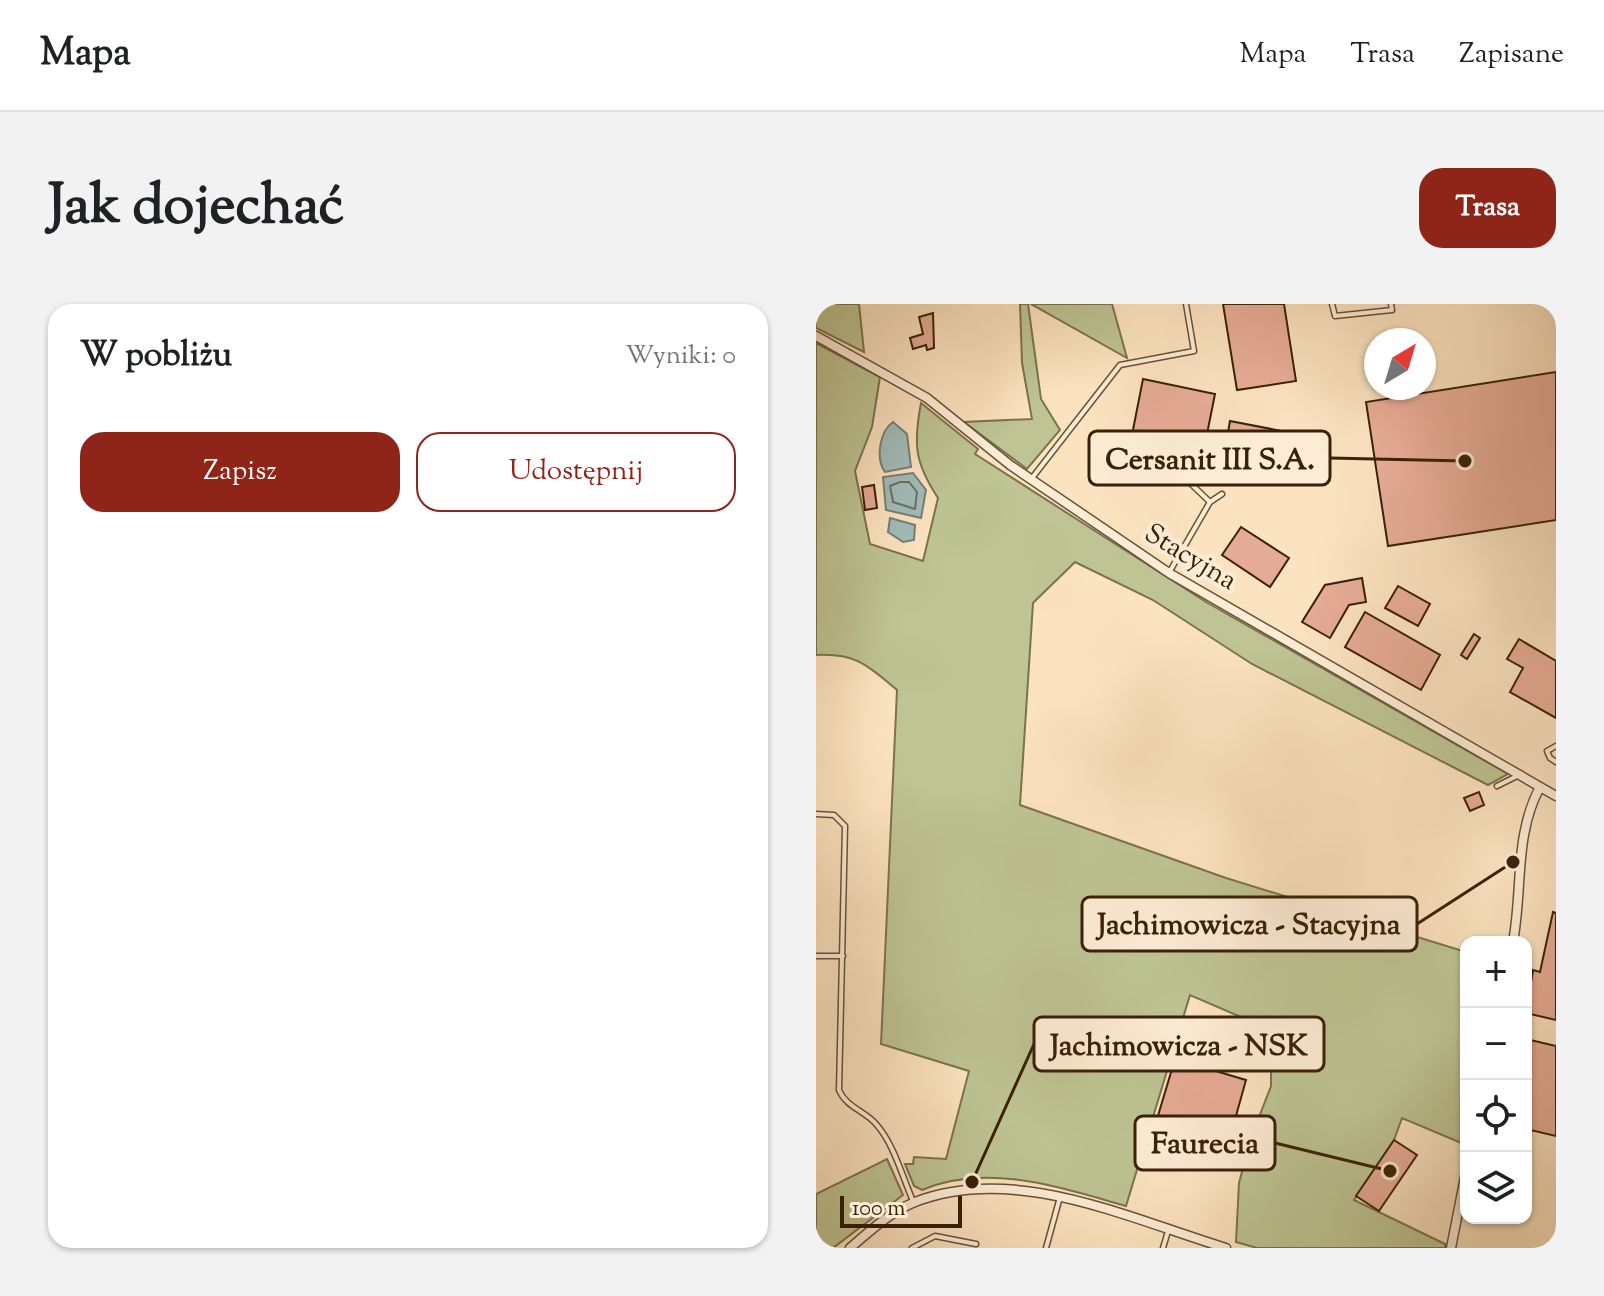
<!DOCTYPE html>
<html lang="pl">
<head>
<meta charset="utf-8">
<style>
	:root { --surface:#fff; --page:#f2f2f2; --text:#202124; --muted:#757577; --line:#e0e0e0; --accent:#8f2418 }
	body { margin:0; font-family:"Sorts Mill Goudy",serif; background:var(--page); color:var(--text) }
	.controls { position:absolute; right:24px; bottom:24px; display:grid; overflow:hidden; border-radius:16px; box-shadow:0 2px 6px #0004 }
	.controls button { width:72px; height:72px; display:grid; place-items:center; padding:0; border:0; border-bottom:2px solid var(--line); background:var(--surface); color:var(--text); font:40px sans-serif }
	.compass { position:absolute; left:548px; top:24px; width:72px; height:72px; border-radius:50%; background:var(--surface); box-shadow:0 2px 6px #0004; rotate:38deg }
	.scale { position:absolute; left:24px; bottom:20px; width:122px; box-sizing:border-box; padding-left:8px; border:4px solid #3a2008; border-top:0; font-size:22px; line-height:28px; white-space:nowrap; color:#3a2008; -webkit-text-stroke:6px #fdedd6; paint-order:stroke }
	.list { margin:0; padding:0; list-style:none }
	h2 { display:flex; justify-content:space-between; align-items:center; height:104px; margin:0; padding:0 32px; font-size:34px }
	h2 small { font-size:26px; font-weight:400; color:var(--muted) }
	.actions { display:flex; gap:16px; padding:24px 32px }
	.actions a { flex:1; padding:18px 0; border:2px solid var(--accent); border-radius:24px; text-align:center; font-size:28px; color:var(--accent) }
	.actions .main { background:var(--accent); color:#fff }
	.icon { flex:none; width:44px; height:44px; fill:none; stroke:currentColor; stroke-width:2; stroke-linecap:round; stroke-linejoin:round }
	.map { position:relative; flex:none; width:740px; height:944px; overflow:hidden; border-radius:24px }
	header { display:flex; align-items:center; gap:48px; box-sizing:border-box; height:112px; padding:0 40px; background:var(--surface); border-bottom:2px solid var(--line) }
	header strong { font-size:38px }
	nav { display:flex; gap:44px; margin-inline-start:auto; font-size:28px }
	.intro { display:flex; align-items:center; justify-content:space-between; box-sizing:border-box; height:192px; padding:0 48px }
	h1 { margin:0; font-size:56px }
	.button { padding:20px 36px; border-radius:24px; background:var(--accent); color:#fff; font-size:28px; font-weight:700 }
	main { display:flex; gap:48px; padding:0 48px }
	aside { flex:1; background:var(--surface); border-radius:24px; box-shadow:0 2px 6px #0004 }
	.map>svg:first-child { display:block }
</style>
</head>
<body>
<header>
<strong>Mapa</strong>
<nav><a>Mapa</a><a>Trasa</a><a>Zapisane</a></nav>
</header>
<div class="intro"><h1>Jak dojechać</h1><a class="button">Trasa</a></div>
<main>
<aside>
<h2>W pobliżu<small>Wyniki: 0</small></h2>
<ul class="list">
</ul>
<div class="actions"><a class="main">Zapisz</a><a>Udostępnij</a></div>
</aside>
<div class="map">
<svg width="740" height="944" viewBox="0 0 740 944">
	<rect width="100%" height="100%" fill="#fce3c0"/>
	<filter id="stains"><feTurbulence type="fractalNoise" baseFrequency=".0025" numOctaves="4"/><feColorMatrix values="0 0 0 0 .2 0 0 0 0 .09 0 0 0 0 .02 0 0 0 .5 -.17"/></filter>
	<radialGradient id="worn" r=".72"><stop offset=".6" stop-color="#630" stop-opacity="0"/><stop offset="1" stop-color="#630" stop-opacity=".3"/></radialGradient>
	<path fill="#bec493" stroke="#7c724e" stroke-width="2" d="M0 0H43L48 48 0 24Z
		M204 0H212L225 95 244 126 211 165 148 118 216 115 206 59Z
		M215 0H296L311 54Z
		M0 39 64 73 56 123 39 167 54 240 107 257 122 194C99 159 97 141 105 99L162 145 159 150 390 298 692 470 672 481 436 360 337 296 259 258 217 299 204 501 410 574 650 648V841L586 814 578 836 538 896 629 940V944H441L420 938 423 879 435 834 455 782V726L374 691 310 902C245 884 172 858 106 886L98 882 89 860H97L98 853 130 855 153 767 65 740 81 386C51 361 40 349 0 351Z
		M71 855 87 891 17 944H0V890Z"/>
	<path fill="#a1bdbb" stroke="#787e73" stroke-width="2" d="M77 118 91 130 95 163 69 168C59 154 64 127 77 118Z
		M97 169 110 186 105 214 70 206 67 173Z
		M74 214 99 221 98 236 87 238 72 228Z"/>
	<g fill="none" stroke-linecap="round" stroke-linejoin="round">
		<path stroke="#6e6e62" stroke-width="2" d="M84 178H93L101 188 99 205 77 198 74 182Z"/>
	</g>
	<path fill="#e6ab95" stroke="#3a2008" stroke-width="2" d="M407 0H468L480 77 421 86Z
		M117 9 118 44 111 46 110 41 97 45 94 34 107 30 103 13Z
		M740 68V216L572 242 550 98Z
		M327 75 399 90 387 150 362 145 360 155 338 151 340 141 315 136Z
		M414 117 502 134 496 168 408 151Z
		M58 181 61 204 49 206 46 183Z
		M425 223 473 254 454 283 406 251Z
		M546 274 550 298 533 301 514 334 486 318 509 281Z
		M582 282 614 300 602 322 569 304Z
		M549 308 624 351 605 386 529 343Z
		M658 330 664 334 651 355 645 351Z
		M703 335 740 357V414L694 388 707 364 691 355Z
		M663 488 668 501 654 507 648 494Z
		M737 608 740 609V716L710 709 717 666 724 668Z
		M710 735 740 742V832L710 825Z
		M359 755 430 776 413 837 416 842 413 847H394L390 841 373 836 376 826 341 815Z
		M578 836 601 851 563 907 540 892Z"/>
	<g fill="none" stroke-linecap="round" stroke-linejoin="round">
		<defs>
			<path id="service" d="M516 0 519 12 576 6 575 0
				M0 8 3 0
				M321 166 373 178 394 198 354 267
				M216 174 304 61 378 47 370 0
				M394 198 406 190
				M740 442 731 447 734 454 740 458
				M681 482 701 472
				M0 510 18 511 29 522 23 786C30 803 49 807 60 820 78 840 86 872 97 897
				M0 652H27
				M96 944 119 932 160 940
				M230 944 244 893
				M347 944 352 927"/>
			<path id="minor" d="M0 32 111 94 194 161 353 269 740 492
				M697 638C707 585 698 531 724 483
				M34 944C54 927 74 908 99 898 199 859 314 915 410 944
				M635 944 650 868"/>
		</defs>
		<use href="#service" stroke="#6a5136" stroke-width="7"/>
		<use href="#minor" stroke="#6a5136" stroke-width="11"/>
		<use href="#service" stroke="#fdedd6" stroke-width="4"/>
		<use href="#minor" stroke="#fdedd6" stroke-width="8"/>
	</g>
	<g text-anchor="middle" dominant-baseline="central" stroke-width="8" stroke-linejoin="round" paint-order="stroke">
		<g font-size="28" fill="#3a2008" stroke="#fdedd6">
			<text transform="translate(374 254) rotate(31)">Stacyjna</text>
		</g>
	</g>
	<path fill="none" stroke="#3a2008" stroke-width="3" d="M649 157L514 154M697 558L601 620M156 878L218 740M574 867L459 839"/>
	<g fill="#3a2008" stroke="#fdedd6" stroke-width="3">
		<circle cx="649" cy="157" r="8"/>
		<circle cx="697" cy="558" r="8"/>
		<circle cx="156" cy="878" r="8"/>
		<circle cx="574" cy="867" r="8"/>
	</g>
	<g fill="#fdedd6" stroke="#3a2008" stroke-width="3">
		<rect x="273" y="127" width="241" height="54" rx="8"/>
		<rect x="266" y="593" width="335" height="54" rx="8"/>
		<rect x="218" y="713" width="290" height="54" rx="8"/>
		<rect x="319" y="812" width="140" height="54" rx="8"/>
	</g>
	<g font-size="30" text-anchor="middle" font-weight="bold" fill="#3a2008">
		<text x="394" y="165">Cersanit III S.A.</text>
		<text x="433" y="630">Jachimowicza - Stacyjna</text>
		<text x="363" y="751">Jachimowicza - NSK</text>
		<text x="389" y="849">Faurecia</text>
	</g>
	<rect width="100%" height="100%" filter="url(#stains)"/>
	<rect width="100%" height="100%" fill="url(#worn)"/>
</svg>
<div class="controls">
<button>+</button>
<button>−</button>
<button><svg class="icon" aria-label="locate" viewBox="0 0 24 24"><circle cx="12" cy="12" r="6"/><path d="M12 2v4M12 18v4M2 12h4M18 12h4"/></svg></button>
<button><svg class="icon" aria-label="layers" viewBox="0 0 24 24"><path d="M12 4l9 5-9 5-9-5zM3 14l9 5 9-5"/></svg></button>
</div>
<svg class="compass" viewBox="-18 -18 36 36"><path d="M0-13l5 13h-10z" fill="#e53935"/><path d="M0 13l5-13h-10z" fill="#757577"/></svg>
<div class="scale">100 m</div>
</div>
</main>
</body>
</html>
